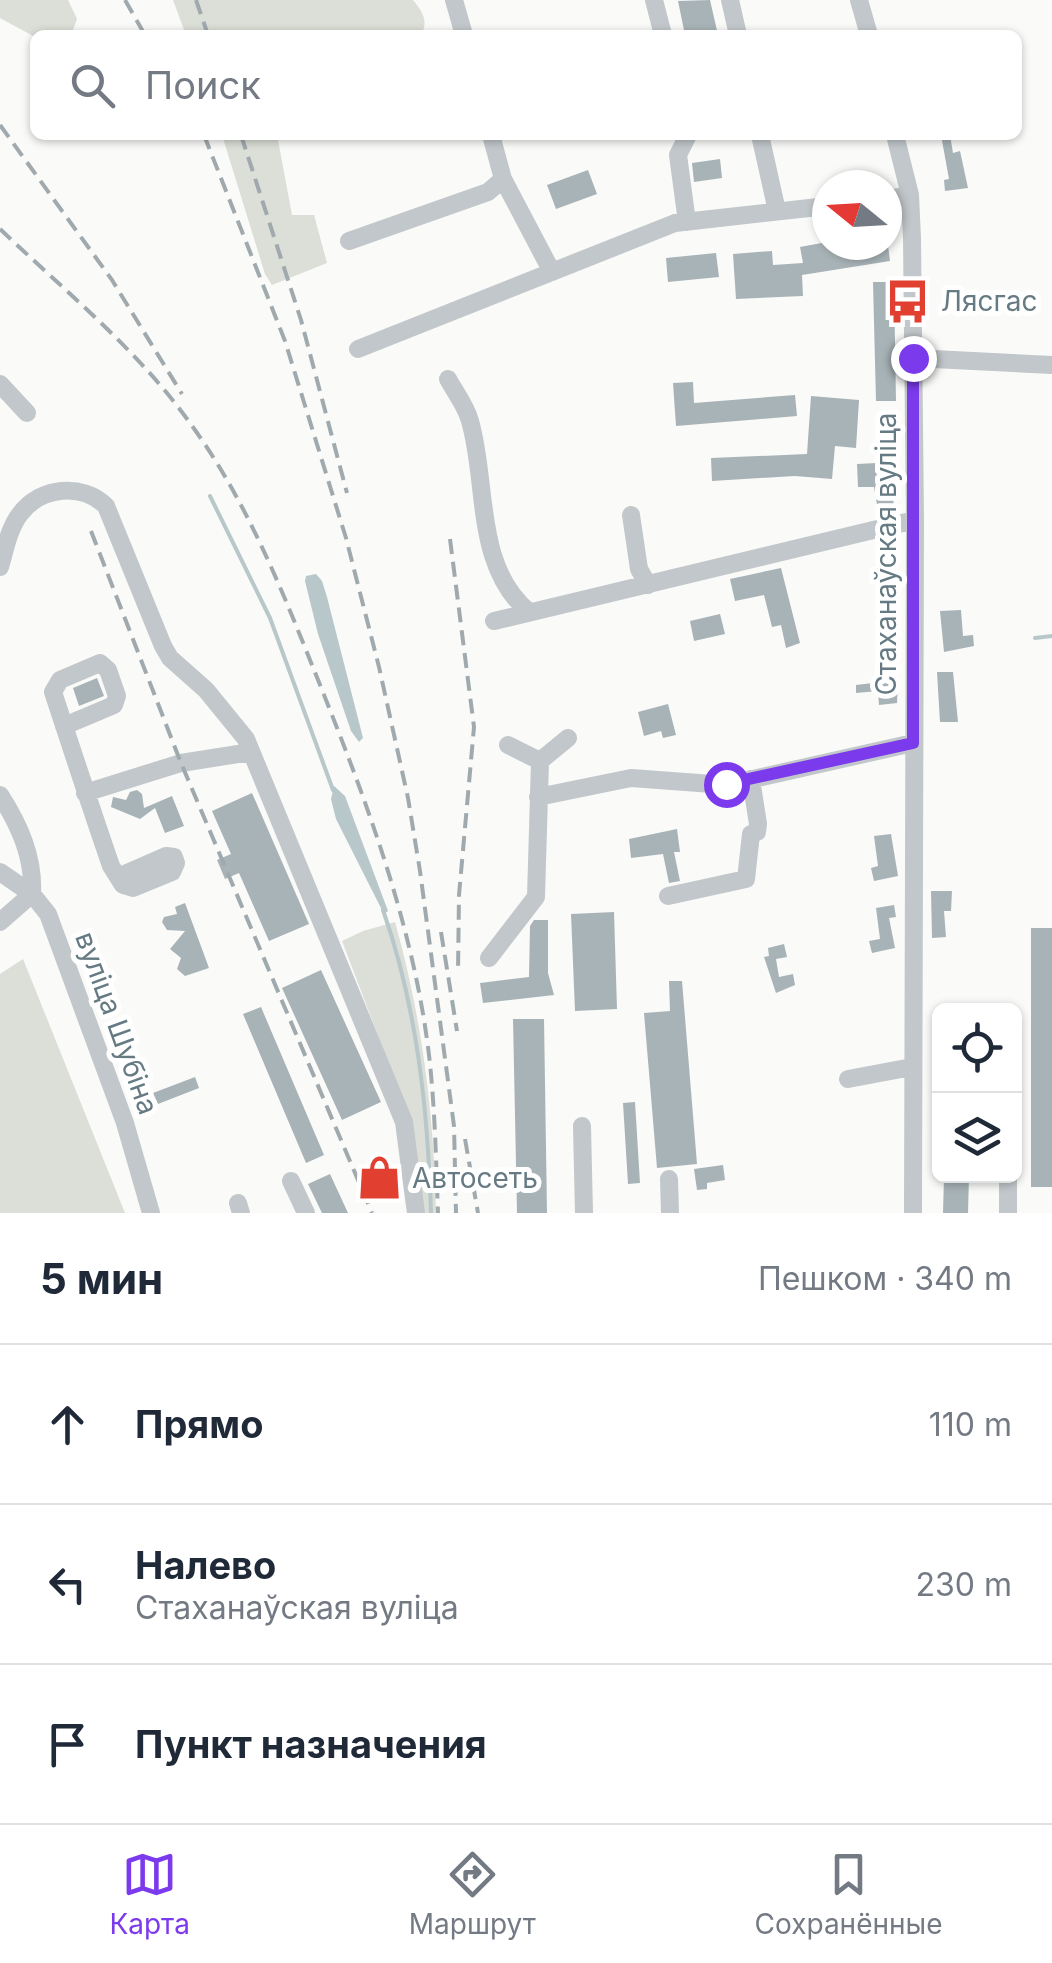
<!DOCTYPE html>
<html lang="ru">
<head>
<meta charset="utf-8">
<style>
	:root { --surface:#fff; --page:#f6f6f7; --text:#1f2937; --muted:#747a83; --line:#e0e1e3; --accent:#7c3aed }
	body { margin:0; font-family:Inter,sans-serif; background:var(--page); color:var(--text) }
	.controls { position:absolute; right:30px; bottom:30px; display:grid; overflow:hidden; border-radius:15px; box-shadow:0 2px 8px #0004 }
	.controls button { width:90px; height:90px; display:grid; place-items:center; padding:0; border:0; border-bottom:2px solid var(--line); background:var(--surface); color:var(--text); font:50px sans-serif }
	.compass { position:absolute; left:812px; top:170px; width:90px; height:90px; border-radius:50%; background:var(--surface); box-shadow:0 2px 8px #0004; rotate:288deg }
	.stop { position:absolute; width:30px; height:30px; margin:-22px; border:8px solid #7c3aed; border-radius:50%; background:#fff }
	.stop.end { background:#7c3aed; border-color:#fff; box-shadow:0 2px 10px #0008 }
	.list { margin:0; padding:0; list-style:none }
	h2 { display:flex; justify-content:space-between; align-items:center; height:130px; margin:0; padding:0 40px; font-size:42px }
	h2 small { font-size:32px; font-weight:400; color:var(--muted) }
	.list li { display:grid; grid-template-columns:65px 1fr auto; gap:30px; align-items:center; box-sizing:border-box; height:160px; padding:0 40px; border-top:2px solid var(--line) }
	.list b { display:block; font-size:38px; white-space:nowrap }
	.list p { margin:0; font-size:32px; white-space:nowrap; color:var(--muted) }
	.list em { font-size:32px; font-style:normal; color:var(--muted) }
	.icon { flex:none; width:55px; height:55px; fill:none; stroke:currentColor; stroke-width:2; stroke-linecap:round; stroke-linejoin:round }
	.map { position:relative; flex:none; width:1052px; height:1213px; overflow:hidden }
	.search { position:absolute; background:var(--surface); box-shadow:0 2px 8px #0004; left:30px; right:30px; top:30px; height:110px; display:flex; align-items:center; gap:25px; box-sizing:border-box; padding:0 35px; border-radius:15px; color:var(--muted); font-size:38px }
	.sheet { height:610px; background:var(--surface) }
	nav { display:flex; justify-content:space-around; align-items:center; box-sizing:border-box; height:140px; border-top:2px solid var(--line); background:var(--surface); font-size:28px; color:var(--muted) }
	nav a { display:grid; justify-items:center; gap:5px }
	nav .on { color:var(--accent) }
	.map>svg:first-child { display:block }
</style>
</head>
<body>
<div class="map">
<svg width="1052" height="1213" viewBox="0 0 1052 1213">
	<rect width="100%" height="100%" fill="#fafaf8"/>
	<path fill="#dbdfd7" d="M0 0H68L77 19 71 35 35 37 0 18Z
		M173 0H413C422 11 429 21 421 35H186Z
		M222 135H283L278 140 292 215H314L327 263 272 285 265 274Z
		M395 922C422 1018 434 1113 436 1213H422L396 1083 342 941 363 931Z
		M23 959 125 1213H0V974Z"/>
	<path fill="#b8c7c9" d="M316 574 322 581 327 597 363 738 359 742 351 731 318 634 305 581 306 576Z
		M334 786 345 796 388 911 384 914 336 819 331 799Z"/>
	<g fill="none" stroke-linecap="round" stroke-linejoin="round">
		<path stroke="#b8c7c9" stroke-width="4" d="M210 496 270 618 333 790
			M1035 638 1052 636
			M383 910C417 1007 428 1110 431 1213"/>
	</g>
	<path fill="#a8b3b7" d="M710 0 718 35H685L678 1Z
		M941 135H950L953 153 960 151 968 188 945 191 944 180 949 179Z
		M720 159 722 178 694 182 692 163Z
		M588 170 597 194 556 209 547 185Z
		M827 242V245H888L890 261 802 275 803 296 736 299 733 254 772 251 773 265 803 263 800 247Z
		M716 253 719 277 668 282 666 258Z
		M873 282H894L896 401H876Z
		M693 382 694 403 795 395 797 416 676 426 673 383Z
		M811 396 859 400 856 448 835 446 832 479 795 476 712 481 711 458 807 454Z
		M896 462 897 486H891L895 512 879 516 874 487H858L857 464Z
		M781 568 800 643 786 648 781 625 772 627 764 595 735 601 730 579Z
		M961 610 963 636 973 635 974 646 944 652 940 611Z
		M720 614 725 634 694 641 690 621Z
		M937 672H953L958 722H940Z
		M97 678 104 696 79 706 73 688Z
		M898 680 897 703 879 705 878 691 856 693V685Z
		M668 704 676 735 663 738 661 731 644 736 638 712Z
		M137 790 142 794 144 808 172 796 184 826 165 833 155 808 140 819 111 807 113 797 126 800 130 792Z
		M252 793 309 924 269 941 239 873 225 879 217 860 231 854 212 811Z
		M677 829 680 852H674L680 881 669 883 663 854 631 858 629 839Z
		M891 834 898 876 874 881 871 868 878 866 874 836Z
		M931 891H952L951 911H944L946 937 932 938Z
		M185 903 209 968 185 976 177 969 181 958 170 949 185 931 167 930 162 922 164 917 177 914 175 907Z
		M894 905 896 917 889 918 895 948 872 953 869 941 880 939 876 908Z
		M614 912 617 1009 575 1011 571 914Z
		M534 920H548V973L554 995 483 1003 480 983 529 977 530 926Z
		M1031 928H1052V1187H1031Z
		M784 944 787 957 776 959 779 977 793 974 795 985 776 993 764 957 769 956 768 948Z
		M321 970 381 1102 342 1120 282 988Z
		M669 981H682L697 1164 657 1168 644 1013 670 1011Z
		M261 1007 324 1155 306 1163 243 1014Z
		M513 1019H544L547 1213H517Z
		M195 1077 199 1088 158 1104 153 1093Z
		M635 1102 640 1183 628 1184 623 1103Z
		M378 1160 392 1195 372 1203 358 1169Z
		M723 1165 725 1180 707 1183V1189L697 1190 694 1169Z
		M330 1174 348 1213H322L308 1184Z
		M944 1176H969L968 1213H943Z"/>
	<g fill="none" stroke-linecap="round" stroke-linejoin="round">
		<path stroke="#c1c7ca" stroke-width="18" d="M454 0 464 35
			M654 0 663 35
			M730 0 738 35
			M859 0 869 35
			M491 135 503 179
			M760 135 777 211
			M895 135 910 195 912 239 915 520 913 1213
			M887 199 910 195
			M687 222 678 155 688 135
			M349 241 488 192 503 179 552 272
			M358 349 675 223 827 206
			M913 358 1052 365
			M448 379C455 392 466 406 470 421 488 483 474 567 529 612
			M0 384 27 413
			M631 515 639 569 648 585
			M0 567C5 550 9 528 20 514 41 486 82 483 106 506L163 646 170 658 206 690 246 739 404 1122 416 1213
			M494 621 915 520
			M64 726 114 705 117 696 108 670 100 663 60 680 53 692C72 750 91 808 111 866L123 885 133 888 172 872 176 863 174 857 166 856 118 877
			M508 745 540 761
			M85 793 181 763 251 752
			M0 795C20 826 34 858 32 894
			M538 797 631 778 726 785 913 743
			M0 872 32 894 48 914 125 1123 151 1213
			M668 896 746 879 751 834 757 832 758 824 751 779
			M0 922 32 894
			M489 958 536 897 540 761 568 738
			M848 1079 912 1067
			M582 1126 584 1213
			M669 1179 670 1213
			M291 1181 306 1213
			M238 1203 241 1213
			M1008 1213V1176"/>
		<path stroke="#a0aaae" stroke-width="4" stroke-dasharray="15 8" stroke-linecap="butt" d="M125 0 145 35
			M196 0 208 35
			M0 125 112 280 182 394
			M204 135 285 341 346 538 379 667 408 798 420 871 454 1126 456 1213
			M241 135 301 320 347 493
			M0 229C65 291 137 349 190 423 244 497 278 580 312 665 362 789 413 921 429 1055 435 1107 436 1160 438 1213
			M91 531 181 763 372 1213
			M450 539 474 727 459 895 458 973
			M441 932 457 1031
			M465 1139 478 1213"/>
	</g>
	<g fill="none" stroke-linecap="round" stroke-linejoin="round">
		<path stroke="#7c3aed" stroke-width="12" d="M726 784 913 743V358"/>
	</g>
	<defs>
		<symbol id="bus-bare" viewBox="-9 -9 18 18"><path d="M-5-6H5V4H4V6H2V4H-2V6H-4V4H-5ZM-3.5-4V0h7V-4ZM-3.5 1.2v1.5H-2V1.2ZM2 1.2v1.5H3.5V1.2Z" fill="#e14030" stroke="#fff" stroke-width="2.5" paint-order="stroke"/></symbol>
		<symbol id="shop-bare" viewBox="-9 -9 18 18"><path d="M-5-2.5h2.3a2.7 3.5 0 0 1 5.4 0H5L5.5 6h-11ZM-1.5-2.5h3a1.5 2.3 0 0 0-3 0Z" fill="#e14030" stroke="#fff" stroke-width="2.5" paint-order="stroke"/></symbol>
	</defs>
	<g fill-rule="evenodd">
		<use href="#bus-bare" x="876" y="270" width="63" height="63"/>
		<use href="#shop-bare" x="348" y="1146" width="63" height="63"/>
	</g>
	<g text-anchor="middle" dominant-baseline="central" stroke-width="10" stroke-linejoin="round" paint-order="stroke">
		<g font-size="28" fill="#657a82" stroke="#fff" text-anchor="start">
			<text x="941" y="301">Лясгас</text>
			<text x="412" y="1178">Автосеть</text>
		</g>
		<g font-size="28" fill="#657a82" stroke="#fff">
			<text transform="translate(886 554) rotate(-90)">Стаханаўская вуліца</text>
			<text transform="translate(117 1023) rotate(70)">вуліца Шубіна</text>
		</g>
	</g>
</svg>
<div class="controls">
<button><svg class="icon" aria-label="locate" viewBox="0 0 24 24"><circle cx="12" cy="12" r="6"/><path d="M12 2v4M12 18v4M2 12h4M18 12h4"/></svg></button>
<button><svg class="icon" aria-label="layers" viewBox="0 0 24 24"><path d="M12 4l9 5-9 5-9-5zM3 14l9 5 9-5"/></svg></button>
</div>
<svg class="compass" viewBox="-18 -18 36 36"><path d="M0-13l5 13h-10z" fill="#e53935"/><path d="M0 13l5-13h-10z" fill="#747a83"/></svg>
<div class="stop" style="left:726px;top:784px"></div>
<div class="stop end" style="left:913px;top:358px"></div>
<div class="search"><svg class="icon" aria-label="search" viewBox="0 0 24 24"><circle cx="10" cy="10" r="6"/><path d="M15 15l6 6"/></svg>Поиск</div>
</div>
<section class="sheet">
<h2>5 мин<small>Пешком · 340 m</small></h2>
<ul class="list">
<li><svg class="icon" aria-label="ahead" viewBox="0 0 24 24"><path d="M12 20V5M6 11l6-6 6 6"/></svg><div><b>Прямо</b></div><em>110 m</em></li>
<li><svg class="icon" aria-label="left" viewBox="0 0 24 24"><path d="M17 20v-9H6M10 6l-5 5 5 5"/></svg><div><b>Налево</b><p>Стаханаўская вуліца</p></div><em>230 m</em></li>
<li><svg class="icon" aria-label="arrive" viewBox="0 0 24 24"><path d="M6 21V4h12l-3 4 3 4H6"/></svg><div><b>Пункт назначения</b></div></li>
</ul>
</section>
<nav>
<a class="on"><svg class="icon" aria-label="map" viewBox="0 0 24 24"><path d="M3 6l6-2 6 2 6-2v14l-6 2-6-2-6 2zM9 4v14M15 6v14"/></svg>Карта</a>
<a><svg class="icon" aria-label="directions" viewBox="0 0 24 24"><path d="M12 3l9 9-9 9-9-9zM9 14v-3h6M13 9l2 2-2 2"/></svg>Маршрут</a>
<a><svg class="icon" aria-label="saved" viewBox="0 0 24 24"><path d="M7 4h10v16l-5-4-5 4z"/></svg>Сохранённые</a>
</nav>
</body>
</html>
